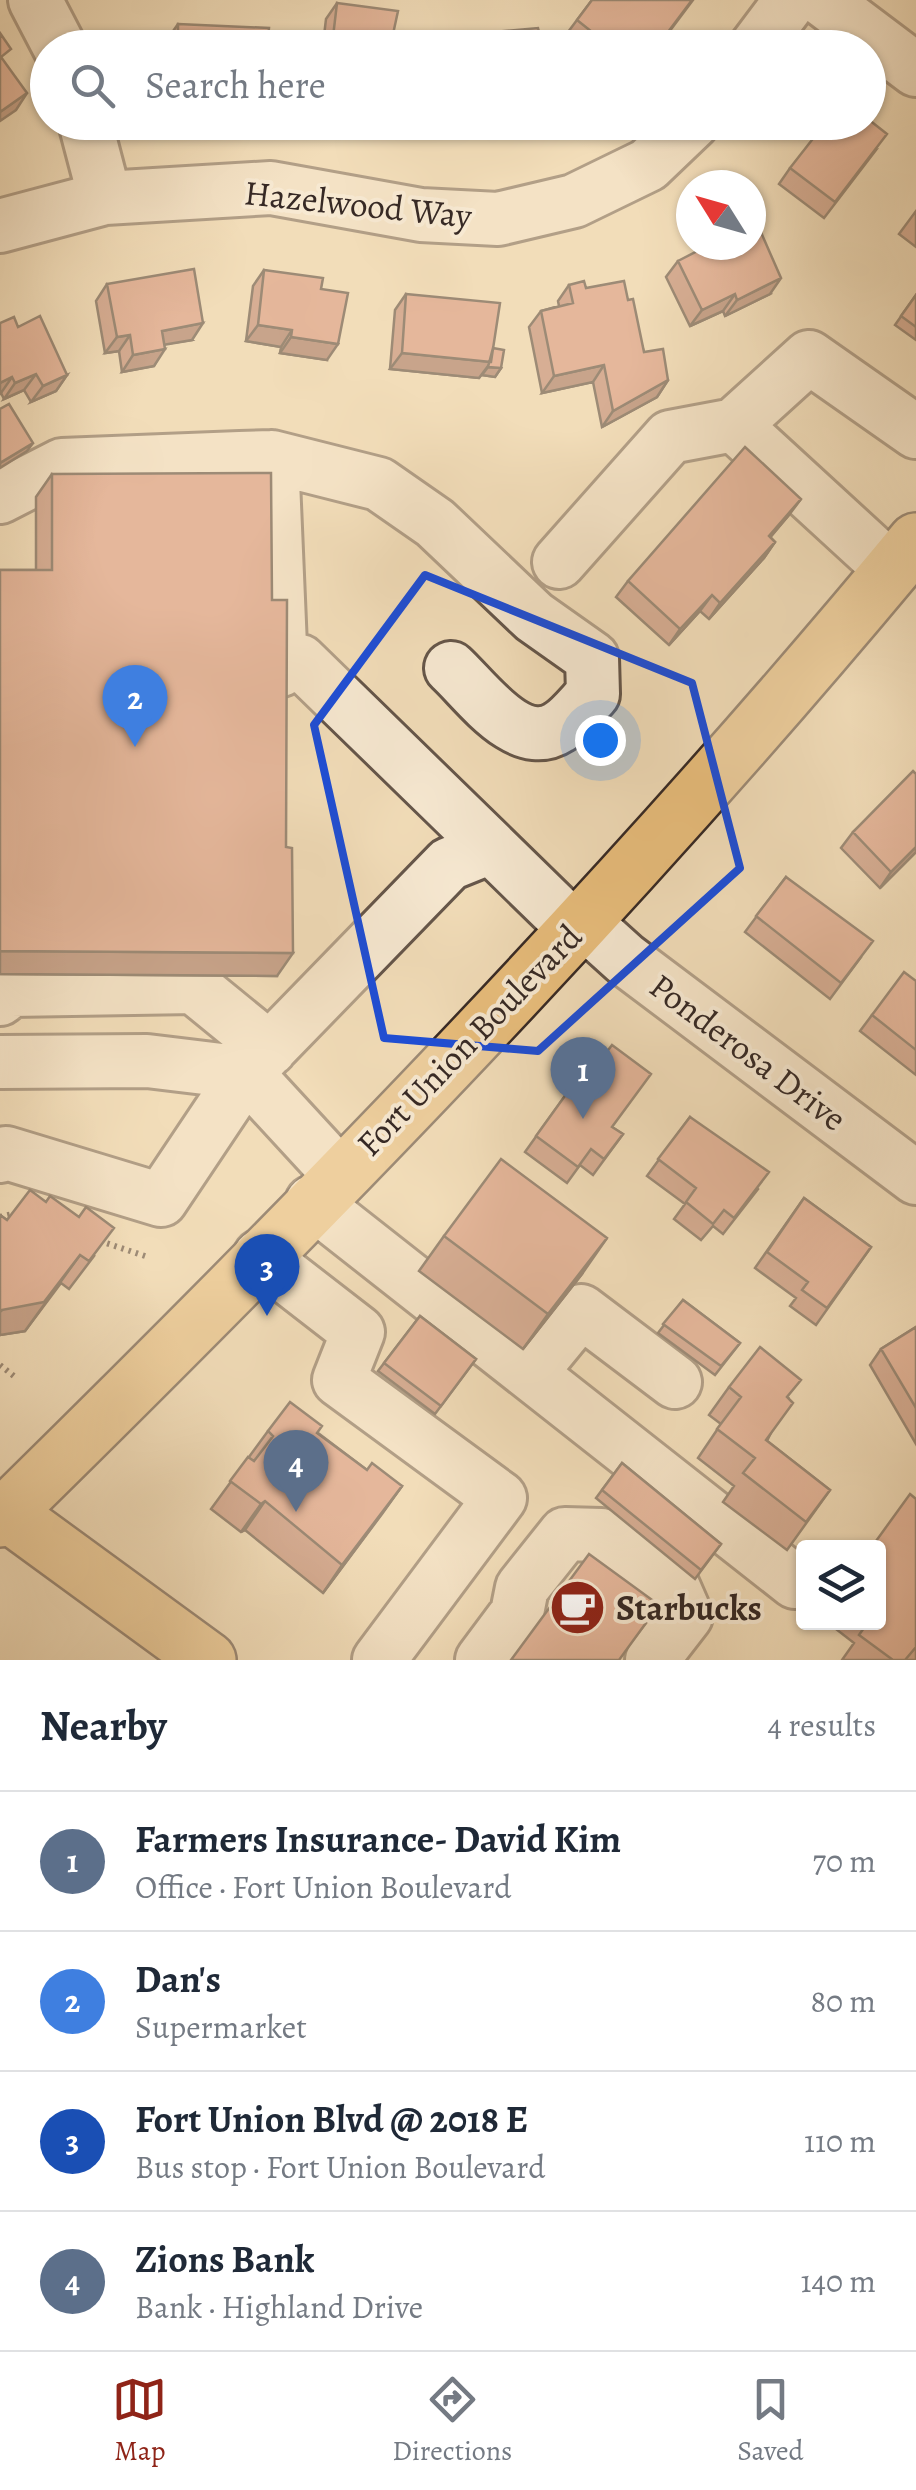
<!DOCTYPE html>
<html lang="en">
<head>
<meta charset="utf-8">
<style>
	:root { --surface:#fff; --page:#f6f6f7; --text:#1f2937; --muted:#747a83; --line:#e0e1e3; --accent:#8f2418 }
	body { margin:0; font-family:Alegreya,serif; background:var(--page); color:var(--text) }
	.controls { position:absolute; right:30px; bottom:30px; display:grid; overflow:hidden; border-radius:10px; box-shadow:0 2px 8px #0004 }
	.controls button { width:90px; height:90px; display:grid; place-items:center; padding:0; border:0; border-bottom:2px solid var(--line); background:var(--surface); color:var(--text); font:50px sans-serif }
	.compass { position:absolute; left:676px; top:170px; width:90px; height:90px; border-radius:50%; background:var(--surface); box-shadow:0 2px 8px #0004; rotate:307deg }
	.you { position:absolute; left:600px; top:740px; width:35px; height:35px; margin:-25px; border:8px solid #fff; border-radius:50%; background:#1a73e8; box-shadow:0 0 0 15px #1a73e833 }
	.badge { display:grid; place-items:center; width:65px; height:65px; border-radius:50%; background:var(--accent); color:#fff; font-size:32px; font-weight:700 }
	.pin { position:absolute; translate:-50% -82px; filter:drop-shadow(0 2px 5px #0008) }
	.pin::after { content:''; position:absolute; top:52px; width:35px; height:30px; background:inherit; clip-path:polygon(0 0,100% 0,50% 100%) }
	.list { margin:0; padding:0; list-style:none }
	h2 { display:flex; justify-content:space-between; align-items:center; height:130px; margin:0; padding:0 40px; font-size:42px }
	h2 small { font-size:32px; font-weight:400; color:var(--muted) }
	.list li { display:grid; grid-template-columns:65px 1fr auto; gap:30px; align-items:center; box-sizing:border-box; height:140px; padding:0 40px; border-top:2px solid var(--line) }
	.list b { display:block; font-size:38px; white-space:nowrap }
	.list p { margin:0; font-size:32px; white-space:nowrap; color:var(--muted) }
	.list em { font-size:32px; font-style:normal; color:var(--muted) }
	.icon { flex:none; width:55px; height:55px; fill:none; stroke:currentColor; stroke-width:2; stroke-linecap:round; stroke-linejoin:round }
	.map { position:relative; flex:none; width:916px; height:1660px; overflow:hidden }
	.search { position:absolute; background:var(--surface); box-shadow:0 2px 8px #0004; left:30px; right:30px; top:30px; height:110px; display:flex; align-items:center; gap:25px; box-sizing:border-box; padding:0 35px; border-radius:55px; color:var(--muted); font-size:38px }
	.sheet { height:690px; background:var(--surface) }
	nav { display:flex; justify-content:space-around; align-items:center; box-sizing:border-box; height:140px; border-top:2px solid var(--line); background:var(--surface); font-size:28px; color:var(--muted) }
	nav a { display:grid; justify-items:center; gap:5px }
	nav .on { color:var(--accent) }
	.map>svg:first-child { display:block }
</style>
</head>
<body>
<div class="map">
<svg width="916" height="1660" viewBox="0 0 916 1660">
	<rect width="100%" height="100%" fill="#f2ddb9"/>
	<filter id="stains"><feTurbulence type="fractalNoise" baseFrequency=".002" numOctaves="4"/><feColorMatrix values="0 0 0 0 .2 0 0 0 0 .09 0 0 0 0 .02 0 0 0 .5 -.17"/></filter>
	<radialGradient id="worn" r=".72"><stop offset=".6" stop-color="#630" stop-opacity="0"/><stop offset="1" stop-color="#630" stop-opacity=".3"/></radialGradient>
	<g fill="none" stroke-linecap="round" stroke-linejoin="round">
		<defs>
			<path id="minor" d="M35 0 60 48
				M823 0 916 70
				M755 48 791 0
				M85 122 105 198
				M0 226 105 198 271 188 421 215 498 219 574 201 648 165 693 122
				M272 457 281 670
				M0 497 62 465 240 458 272 457 379 484 435 523 534 617 592 658 593 694C582 705 571 720 559 727 519 753 477 692 451 668
				M559 562 670 437 734 425
				M892 570 734 425 809 357 916 432
				M300 661 491 847
				M584 922 625 959 916 1178
				M0 999 11 990 194 987 270 1049
				M0 1062 147 1061 246 1073 339 1174
				M0 1156 6 1153 161 1200 246 1073 449 864 491 847 576 930
				M312 1202 795 1582
				M260 1256 358 1332 339 1380 500 1498 379 1660
				M530 1373 581 1311 675 1382
				M482 1660 517 1613 522 1588 565 1534 601 1535 672 1584 686 1616 652 1660"/>
			<path id="major" d="M0 1508 208 1660
				M0 1519C319 1206 631 885 916 541"/>
		</defs>
		<use href="#minor" stroke="#65564a" stroke-width="58"/>
		<use href="#major" stroke="#362925" stroke-width="60"/>
		<path stroke="#362925" stroke-width="6" stroke-dasharray="2.5 5" stroke-linecap="butt" d="M0 1217 17 1213
			M100 1241 148 1257
			M0 1365 15 1377"/>
		<use href="#minor" stroke="#f7e9d2" stroke-width="52"/>
		<use href="#major" stroke="#e9be7c" stroke-width="55"/>
	</g>
	<path fill="#b67766" stroke="#362925" stroke-width="2.5" d="M592 0H693L657 48H580L565 36Z
		M337 3 390 48H309L317 35 324 36 326 19Z
		M178 24 267 48H167V40Z
		M450 36 543 48H442Z
		M876 150 824 218 779 184 790 168Z
		M916 211V247L899 234Z
		M678 261 770 294 725 316 723 311 690 326 666 277Z
		M264 270 321 289 327 360 280 353 281 347 246 341 253 286Z
		M107 284 192 340 165 344 154 366 122 372 119 351 105 353 96 301Z
		M569 285 628 300 644 352 668 380 657 397 602 427 593 382 542 393 529 327 541 311 559 306 558 301Z
		M406 294 493 348 501 368 495 377 482 375V374L479 378 390 369 395 310Z
		M916 295V340L895 325Z
		M18 327 67 375 56 391 31 402 24 390 4 399 1 393Z
		M52 474 272 600 277 976 0 974V570H36V497Z
		M789 515 770 537 775 542 764 558 709 619 700 611 669 645 616 597 628 581Z
		M916 774V852L880 888 841 848 853 832Z
		M786 877 861 957 830 999 745 932Z
		M916 981V1075L860 1031 872 1015Z
		M580 1075 612 1127 623 1134 593 1175 580 1165 567 1183 525 1152Z
		M690 1117 758 1189 723 1234 713 1226 701 1240 674 1219 685 1204 647 1176Z
		M804 1198 871 1247 816 1325 790 1306 796 1298 755 1268Z
		M0 1215 7 1220 94 1256 69 1289 61 1283 25 1331 0 1335Z
		M444 1236 582 1274 523 1349 419 1271Z
		M683 1300 740 1343 715 1375 658 1333Z
		M420 1316 476 1359 435 1414 378 1371Z
		M916 1327V1444L870 1365 881 1349Z
		M729 1387 788 1398 767 1441 830 1490 787 1550 723 1502 734 1486 698 1458 721 1424 709 1415Z
		M268 1431 318 1433 367 1470 402 1486 323 1593 245 1530 241 1532 211 1509Z
		M622 1463 721 1544 695 1579 596 1498Z
		M916 1499V1660H842L854 1643 827 1622H878Z"/>
	<path fill="#946153" stroke="#362925" stroke-width="2.5" d="M27 93 16 110 0 121V112Z
		M781 278 770 294 725 316 737 300Z
		M735 294 723 311 690 326 702 310Z
		M203 323 192 340 151 347 162 331Z
		M258 325 292 330 281 347 246 341Z
		M130 335 119 351 105 353 117 337Z
		M291 337 338 344 327 360 280 353Z
		M165 349 154 366 122 372 133 355Z
		M402 353 491 362 479 378 390 369Z
		M604 365 593 382 542 393 554 376Z
		M488 367 501 368 495 377 482 375Z
		M36 374 24 390 4 399 15 383Z
		M67 375 56 391 31 402 43 386Z
		M12 377 1 393 0 394V383Z
		M668 380 657 397 602 427 613 411Z
		M33 443 27 451 0 468V463Z
		M801 499 789 515 758 552 769 536Z
		M775 542 764 558 709 619 720 603Z
		M712 595 700 611 669 645 680 629Z
		M916 847V852L880 888 891 872Z
		M0 951 293 953 277 976 0 974Z
		M607 1238 582 1274 523 1349 548 1314Z
		M80 1255 25 1331 0 1335V1312L2 1310Z
		M402 1486 382 1514 323 1593 342 1565Z
		M265 1501 245 1530 241 1532 261 1504Z"/>
	<path fill="#d48a77" stroke="#362925" stroke-width="2.5" d="M592 0H692L656 48H612L577 20Z
		M337 3 398 11 390 48H316L317 35 333 37Z
		M178 24 269 28 267 48H178Z
		M538 28 543 48H451L450 36Z
		M0 33 11 49 1 57 27 93 0 112Z
		M868 119 887 134 835 202 790 168 826 122H868Z
		M756 221 781 278 737 300 735 294 702 310 678 261 709 245H751V224Z
		M194 269 203 323 162 331 165 349 133 355 130 335 117 337 107 284Z
		M264 270 323 278 321 289 348 293 338 344 291 337 292 330 258 325Z
		M584 281 586 288 624 281 628 300 633 299 644 352 663 349 668 380 613 411 604 365 554 376 541 311 573 303 569 285Z
		M406 294 500 303 491 362 402 353Z
		M916 295V327L901 316Z
		M40 316 67 375 43 386 36 374 15 383 12 377 0 383V323L14 317 18 327Z
		M493 348 504 350 501 368 488 367Z
		M9 404 33 443 0 463V409Z
		M745 447 801 499 769 536 775 542 720 603 712 595 680 629 628 581Z
		M271 473 272 600H287L286 847 292 848 293 953 0 951V570H52V474Z
		M913 771 916 774V847L891 872 853 832Z
		M786 877 873 941 841 983 756 916Z
		M904 972 916 981V1050L872 1015Z
		M612 1045 651 1074 612 1127 623 1134 604 1159 591 1149 578 1167 536 1136 580 1075 586 1079Z
		M690 1117 769 1172 734 1218 724 1210 713 1224 686 1202 696 1188 658 1159Z
		M501 1159 607 1238 548 1314 444 1236Z
		M30 1190 46 1202 50 1196 79 1217 86 1207 114 1228 89 1261 80 1255 44 1302 2 1310 0 1309V1215L7 1220Z
		M804 1198 871 1247 827 1308 802 1290 808 1282 767 1252Z
		M683 1300 740 1343 721 1366 663 1324Z
		M420 1316 476 1359 441 1406 384 1363Z
		M916 1327V1408L881 1349Z
		M760 1347 801 1380 787 1397 793 1403 766 1440 830 1490 806 1522 743 1473 755 1458 717 1429 741 1397 729 1387Z
		M290 1402 322 1426 317 1433 367 1470 372 1463 402 1486 342 1565 265 1501 261 1504 230 1481 248 1457 254 1461 273 1436 268 1431Z
		M622 1463 721 1544 701 1570 602 1490Z
		M910 1494 916 1499V1647L905 1660H893L859 1635 868 1622H878V1548H871Z
		M589 1554 659 1605 619 1660H511Z"/>
	<path d="M0 0H916V1660H0ZM425 575 692 683 740 868 538 1051 384 1038 314 725Z" fill="#f2ddb9" fill-opacity=".55" fill-rule="evenodd"/>
	<path fill="none" stroke="#1d4ed8" stroke-width="8" stroke-linejoin="round" d="M425 575 692 683 740 868 538 1051 384 1038 314 725Z"/>
	<defs>
		<symbol id="cafe-disc" viewBox="-11 -11 22 22"><circle r="9.5" fill="#8f2418" stroke="#f7e9d2"/><path d="M-5.5-4.5H6V0H3Q3 3.5 0 3.5H-2.5Q-5.5 3.5-5.5 0ZM3-3.2v2h1.7v-2ZM-6 4.5H4V6H-6Z" fill="#fff"/></symbol>
	</defs>
	<g fill-rule="evenodd">
		<use href="#cafe-disc" x="546" y="1576" width="63" height="63"/>
	</g>
	<g text-anchor="middle" dominant-baseline="central" stroke-width="8" stroke-linejoin="round" paint-order="stroke">
		<g font-size="35" fill="#362925" stroke="#f7e9d2">
			<text transform="translate(358 204) rotate(6)">Hazelwood Way</text>
			<text transform="translate(469 1040) rotate(-46)">Fort Union Boulevard</text>
			<text transform="translate(748 1052) rotate(37)">Ponderosa Drive</text>
		</g>
		<g font-size="35" font-weight="bold" fill="#362925" stroke="#f7e9d2" text-anchor="start">
			<text x="616" y="1608">Starbucks</text>
		</g>
	</g>
	<rect width="100%" height="100%" filter="url(#stains)"/>
	<rect width="100%" height="100%" fill="url(#worn)"/>
</svg>
<div class="controls">
<button><svg class="icon" aria-label="layers" viewBox="0 0 24 24"><path d="M12 4l9 5-9 5-9-5zM3 14l9 5 9-5"/></svg></button>
</div>
<svg class="compass" viewBox="-18 -18 36 36"><path d="M0-13l5 13h-10z" fill="#e53935"/><path d="M0 13l5-13h-10z" fill="#747a83"/></svg>
<div class="you"></div>
<div class="pin badge" style="left:583px;top:1119px;background:#5c6f8a">1</div>
<div class="pin badge" style="left:135px;top:747px;background:#3f7fe0">2</div>
<div class="pin badge" style="left:267px;top:1316px;background:#1a4fb4">3</div>
<div class="pin badge" style="left:296px;top:1512px;background:#5c6f8a">4</div>
<div class="search"><svg class="icon" aria-label="search" viewBox="0 0 24 24"><circle cx="10" cy="10" r="6"/><path d="M15 15l6 6"/></svg>Search here</div>
</div>
<section class="sheet">
<h2>Nearby<small>4 results</small></h2>
<ul class="list">
<li><span class="badge" style="background:#5c6f8a">1</span><div><b>Farmers Insurance- David Kim</b><p>Office · Fort Union Boulevard</p></div><em>70 m</em></li>
<li><span class="badge" style="background:#3f7fe0">2</span><div><b>Dan's</b><p>Supermarket</p></div><em>80 m</em></li>
<li><span class="badge" style="background:#1a4fb4">3</span><div><b>Fort Union Blvd @ 2018 E</b><p>Bus stop · Fort Union Boulevard</p></div><em>110 m</em></li>
<li><span class="badge" style="background:#5c6f8a">4</span><div><b>Zions Bank</b><p>Bank · Highland Drive</p></div><em>140 m</em></li>
</ul>
</section>
<nav>
<a class="on"><svg class="icon" aria-label="map" viewBox="0 0 24 24"><path d="M3 6l6-2 6 2 6-2v14l-6 2-6-2-6 2zM9 4v14M15 6v14"/></svg>Map</a>
<a><svg class="icon" aria-label="directions" viewBox="0 0 24 24"><path d="M12 3l9 9-9 9-9-9zM9 14v-3h6M13 9l2 2-2 2"/></svg>Directions</a>
<a><svg class="icon" aria-label="saved" viewBox="0 0 24 24"><path d="M7 4h10v16l-5-4-5 4z"/></svg>Saved</a>
</nav>
</body>
</html>
